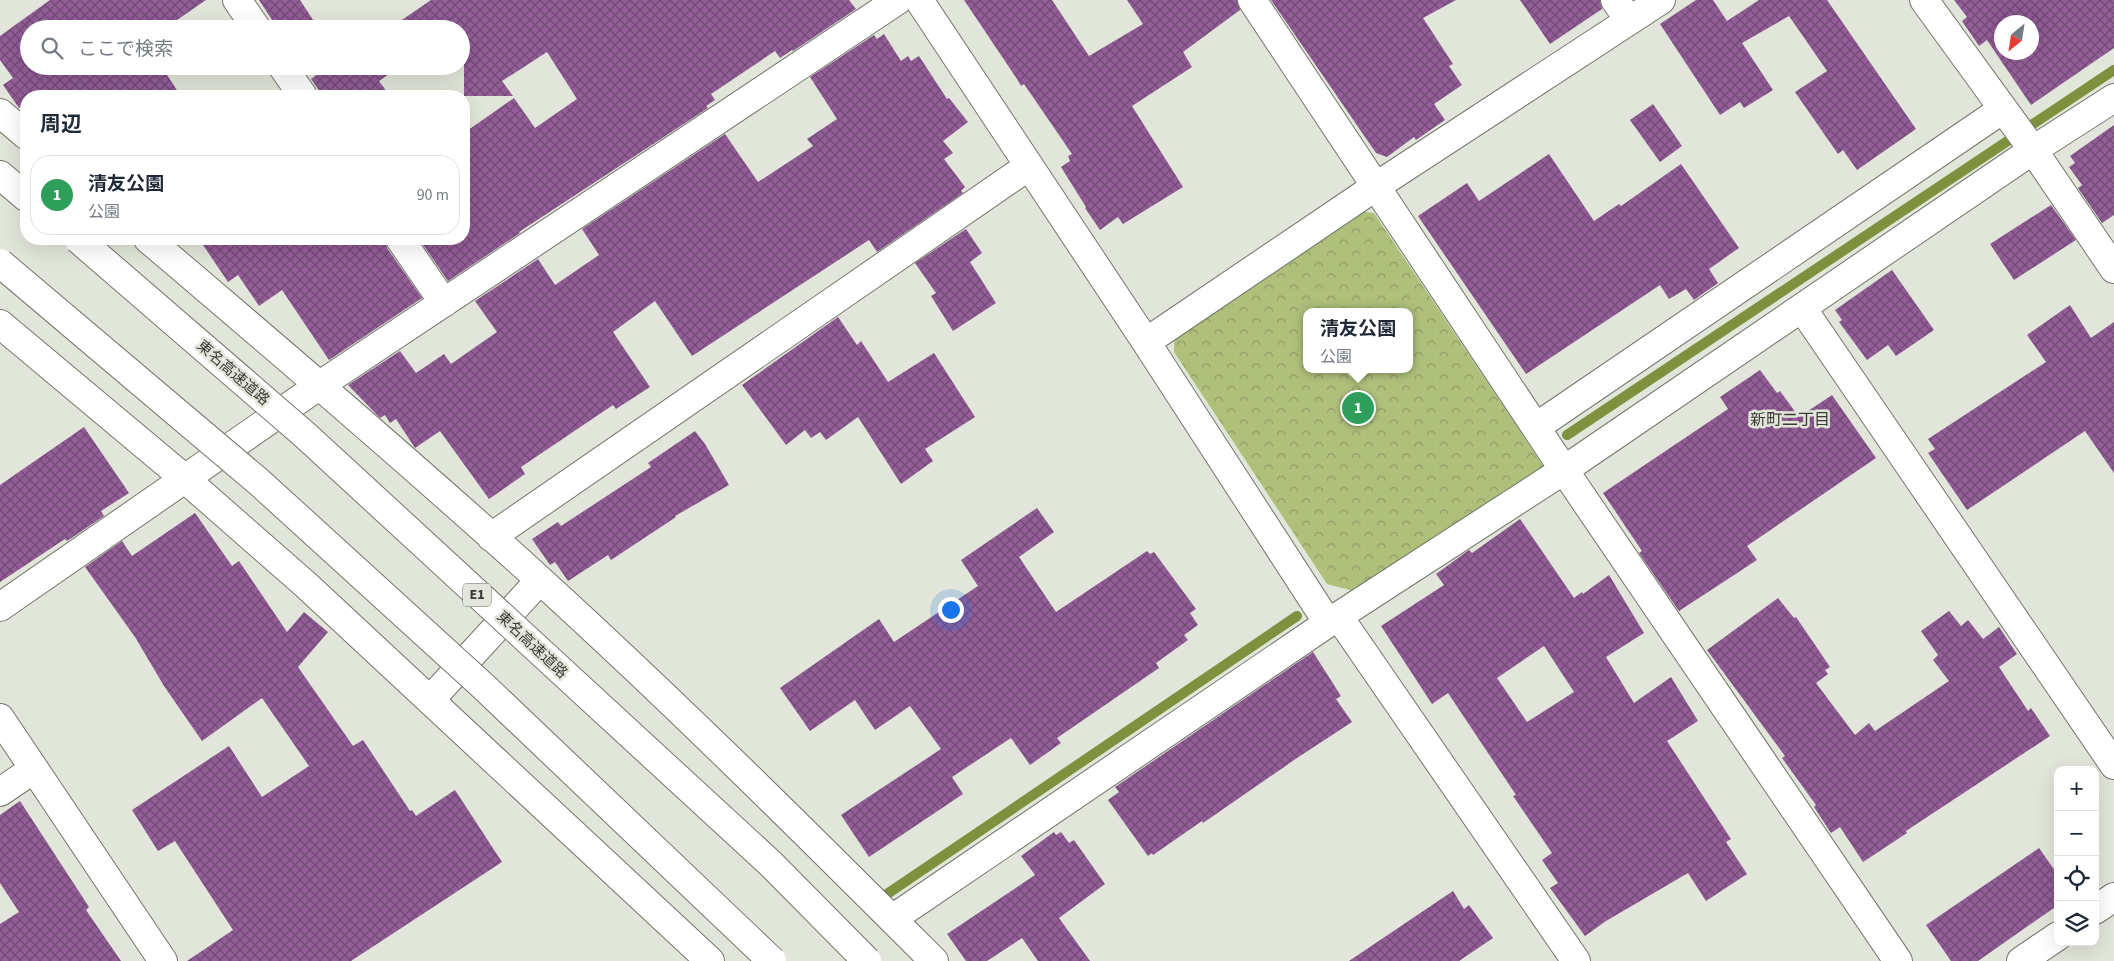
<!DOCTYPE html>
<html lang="ja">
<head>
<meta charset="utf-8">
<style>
	:root { --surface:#fff; --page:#f6f6f7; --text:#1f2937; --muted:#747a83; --line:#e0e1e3; --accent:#aa4bb4 }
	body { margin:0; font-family:"Source Sans 3","Noto Sans JP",sans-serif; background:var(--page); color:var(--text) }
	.controls { position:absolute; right:15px; bottom:15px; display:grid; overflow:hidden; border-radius:10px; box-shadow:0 5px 20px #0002 }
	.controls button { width:45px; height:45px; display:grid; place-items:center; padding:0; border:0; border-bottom:1px solid var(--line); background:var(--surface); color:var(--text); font:25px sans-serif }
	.compass { position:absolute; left:1994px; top:15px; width:45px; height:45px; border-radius:50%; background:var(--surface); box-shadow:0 5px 20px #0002; rotate:210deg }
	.you { position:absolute; left:950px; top:609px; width:18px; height:18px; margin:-12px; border:4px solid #fff; border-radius:50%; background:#1a73e8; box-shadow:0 0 0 8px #1a73e833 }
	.badge { display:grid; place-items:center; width:32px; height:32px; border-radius:50%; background:var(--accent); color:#fff; font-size:16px; font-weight:700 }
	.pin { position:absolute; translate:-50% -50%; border:2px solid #fff; box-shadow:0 1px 5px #0006 }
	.popup { position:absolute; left:1303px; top:308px; width:110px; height:65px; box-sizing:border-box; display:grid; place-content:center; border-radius:10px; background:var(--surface); filter:drop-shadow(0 1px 4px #0005); font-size:16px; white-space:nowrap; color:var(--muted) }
	.popup b { font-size:19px; color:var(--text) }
	.popup::after { content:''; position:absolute; left:50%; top:100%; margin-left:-10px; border:10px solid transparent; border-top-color:var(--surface) }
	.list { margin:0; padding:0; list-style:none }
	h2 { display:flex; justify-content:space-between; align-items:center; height:65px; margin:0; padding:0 20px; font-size:21px }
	h2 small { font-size:16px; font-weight:400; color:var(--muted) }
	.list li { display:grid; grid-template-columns:32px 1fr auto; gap:15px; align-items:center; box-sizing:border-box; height:80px; margin:0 10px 10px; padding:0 10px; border:1px solid var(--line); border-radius:20px }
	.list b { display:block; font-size:19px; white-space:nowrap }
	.list p { margin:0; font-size:16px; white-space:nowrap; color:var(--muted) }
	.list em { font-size:16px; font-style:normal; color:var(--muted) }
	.icon { flex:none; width:28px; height:28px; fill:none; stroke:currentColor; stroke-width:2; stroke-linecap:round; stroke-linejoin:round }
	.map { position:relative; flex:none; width:2114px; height:961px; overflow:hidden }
	.search { position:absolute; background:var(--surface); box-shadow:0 5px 20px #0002; left:20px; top:20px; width:450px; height:55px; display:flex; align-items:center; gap:12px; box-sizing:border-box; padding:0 18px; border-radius:28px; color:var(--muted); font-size:19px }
	.panel { position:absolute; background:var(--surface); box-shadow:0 5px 20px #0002; left:20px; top:90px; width:450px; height:155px; border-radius:20px }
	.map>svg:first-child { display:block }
</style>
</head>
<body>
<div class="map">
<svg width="2114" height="961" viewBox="0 0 2114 961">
	<defs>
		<pattern id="park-crowns" width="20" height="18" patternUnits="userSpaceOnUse" patternTransform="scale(1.25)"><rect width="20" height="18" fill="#afc07b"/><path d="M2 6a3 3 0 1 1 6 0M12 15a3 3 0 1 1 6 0" fill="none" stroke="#8f9d66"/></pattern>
		<pattern id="building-cross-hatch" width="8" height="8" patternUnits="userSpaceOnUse" patternTransform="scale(1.25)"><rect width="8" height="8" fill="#935d98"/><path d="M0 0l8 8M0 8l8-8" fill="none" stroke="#724a76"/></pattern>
	</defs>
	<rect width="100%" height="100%" fill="#e2e6da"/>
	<path fill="url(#park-crowns)" fill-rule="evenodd" d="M1359 211 1374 213 1544 467 1357 592 1327 584 1174 352V334ZM1307 312H1409V369H1307Z"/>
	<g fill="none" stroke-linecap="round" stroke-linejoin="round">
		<path stroke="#7f903e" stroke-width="10" d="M1567 435 2114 70
			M887 894 1297 616"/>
	</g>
	<path fill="url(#building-cross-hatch)" fill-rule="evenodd" d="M50 0H206L164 29H29V66H161L181 96H26V102L19 108 3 85 13 78 0 60V36Z
		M259 0H300L319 29H278Z
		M431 0H849L856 9 793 51 792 50 780 58 775 51 711 94 715 100 706 106 708 108 519 232 520 233 448 281 419 239H464V133L514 98 535 128 577 99 547 52 502 81 513 96H464V42L461 44V27L459 29H382L394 21 396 24Z
		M964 0H1052L1089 56 1143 24 1127 0H1237L1240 10 1183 52 1192 67 1132 106 1183 187 1123 224 1118 217 1100 230 1085 208 1086 207 1061 167 1070 161 1068 156 1072 154 1024 84 1021 86 1017 79Z
		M1271 0H1456L1423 18 1453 64 1449 66 1462 85 1434 104 1445 120 1416 140 1414 137 1387 157 1376 153Z
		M1520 0H1600L1602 9 1550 44Z
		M1696 0H1713L1727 21 1759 0H1827L1916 129 1857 170 1843 150 1838 154 1795 92 1827 71 1789 16 1742 43 1773 90 1744 108 1740 102 1720 115 1660 24Z
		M1954 0H2114V48L2031 105 1987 40 1979 46 1962 21 1967 17ZM2002 22H2032V52H2002Z
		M884 34 901 61 908 56 911 61 919 56 947 99 949 98 968 122 943 141 953 153 944 159 965 187 961 191 963 193 877 252 869 240 692 356 655 301 613 332 650 387 616 409 613 405 521 467 525 474 489 499 440 431 415 448 396 419 390 423 385 415 380 418 348 385 400 351 416 373 444 354 451 364 497 332 475 301 538 259 555 285 599 255 582 229 725 134 758 182 813 146 807 139 837 119 810 77 874 35 877 39Z
		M329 66H401L379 81 390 96H323L311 79Z
		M1653 104 1682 146 1660 162 1630 120Z
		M2114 125V215L2102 223 2078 188 2082 185 2069 167 2075 163 2070 156Z
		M1549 154 1594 221 1619 204 1621 206 1681 164 1739 248 1709 269 1718 283 1694 300 1686 289 1669 299 1660 285 1526 374 1418 216 1467 183 1479 201Z
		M2051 205 2076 240 2014 280 1990 244Z
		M966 229 982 253 970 262 996 303 953 331 931 296 936 293 915 263Z
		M199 239H385L387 248 422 298 329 360 282 290 259 306 238 275 228 282Z
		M1892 270 1934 330 1896 356 1888 345 1867 360 1839 322 1842 320 1835 310Z
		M2070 305 2091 338 2114 322V473L2085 431 1967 510 1928 453 1935 449 1928 439 2046 362 2027 335Z
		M838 317 857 345 861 341 888 382 934 353 975 417 925 449 933 461 901 484 858 417 826 440 820 432 811 438 805 430 786 445 742 385Z
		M1760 370 1777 393 1780 391 1799 417 1832 395 1876 458 1747 546 1757 560 1679 611 1639 553 1642 551 1603 493 1728 409 1720 397Z
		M84 427 129 493 101 511 104 516 67 541 65 539 0 582V485Z
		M695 431 705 444 729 485 675 516 676 517 611 560 608 555 568 581 555 562 550 565 532 539 558 522 561 526 651 467 648 463Z
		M1037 508 1054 532 1019 557 1056 612 1147 551 1150 554 1154 552 1196 609 1190 613 1198 625 1184 635 1188 640 1156 663 1159 668 1057 738 1061 743 1030 765 1011 738 952 777 963 794 869 857 841 815 941 749 910 706 875 730 855 700 810 731 780 688 879 619 894 642 978 586 961 560Z
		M195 513 232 566 239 561 287 632 304 612 328 632 298 667 353 746 363 740 410 811 412 810 416 816 455 790 502 862 351 961H187L233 930 175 841 158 851 132 810 229 746 262 797 309 766 262 698 202 741 164 686 135 637 85 567 122 541 132 556Z
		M1520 519 1574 598 1582 592 1583 594 1609 575 1644 633 1606 657 1634 703 1671 677 1698 721 1667 741 1731 839 1726 842 1747 874 1706 901 1688 873 1606 921 1585 936 1550 888 1558 883 1542 860 1552 853 1513 796 1516 795 1448 693 1432 704 1381 626 1444 585 1436 574 1469 550 1472 553ZM1544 646 1574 692 1527 722 1497 678Z
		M1778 598 1794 618 1796 617 1830 667 1825 670 1828 674 1816 683 1855 735 1869 723 1875 731 1949 681 1933 660 1938 655 1921 631 1949 611 1961 626 1968 620 1983 639 1999 627 2017 654 1999 667 2028 711 2031 708 2050 736 1906 831 1907 833 1863 862 1840 827 1831 833 1814 807 1816 805 1782 758 1785 756 1707 650Z
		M1313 652 1341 696 1336 699 1352 722 1297 758 1203 823 1202 821 1153 855 1152 853 1148 856 1108 800 1119 792 1115 787Z
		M20 801 89 907 86 910 121 961H0V924L19 912 0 883V815Z
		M1054 832 1056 835 1061 832 1069 843 1074 840 1105 884 1059 918 1090 961H1038L1022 938 987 961H966L947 934 1035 875 1021 856Z
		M2039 848 2058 875V905L1978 961H1951L1926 925Z
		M1453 891 1464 909 1469 905 1493 938 1459 961H1349Z"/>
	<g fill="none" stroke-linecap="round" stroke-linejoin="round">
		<defs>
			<path id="minor" d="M237 0 257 29
				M919 0 1146 342 1328 623
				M1252 0 1564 470 1898 961
				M1615 0 1629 20
				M1924 0 2033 150 2114 269
				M282 66 303 96
				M0 113 26 135
				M148 239C280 351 412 464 540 580 675 703 805 832 934 961
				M400 239 444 303
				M1802 308 2114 765
				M0 324 184 478 305 584 710 961
				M1146 342 1375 187 1661 0
				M1536 427 2003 109
				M491 537 1029 166
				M0 607 320 385 898 0
				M1339 617 1576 961
				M430 700 540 580
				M0 718 163 961
				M0 792 34 769
				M2095 910 2114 897
				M892 919 1328 623 1564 470 2033 150 2114 98
				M2021 961 2058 936"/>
			<path id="highway" d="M0 175 26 197"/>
		</defs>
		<use href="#minor" stroke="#73766b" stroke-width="30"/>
		<use href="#highway" stroke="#73766b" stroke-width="30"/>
		<use href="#minor" stroke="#fff" stroke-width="28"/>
		<use href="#highway" stroke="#fff" stroke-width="28"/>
		<defs>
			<path id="highway-bridge" d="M78 239 305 435 771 864 867 961
				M0 263 259 482 483 686 772 961"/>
		</defs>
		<use href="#highway-bridge" stroke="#73766b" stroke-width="30" stroke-linecap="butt"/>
		<use href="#highway-bridge" stroke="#fff" stroke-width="28"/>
	</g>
	<g text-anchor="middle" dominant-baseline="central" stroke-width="5" stroke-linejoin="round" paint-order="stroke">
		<rect fill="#e2e6da" stroke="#6c6e67" stroke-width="1" x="463" y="583.5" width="28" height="23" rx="4"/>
		<g font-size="14" font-weight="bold" fill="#3a3b36">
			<text x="477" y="595">E1</text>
		</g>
		<g font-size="15" fill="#3a3b36" stroke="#e2e6da">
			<text transform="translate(233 373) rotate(41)">東名高速道路</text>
			<text transform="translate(532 645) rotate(43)">東名高速道路</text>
		</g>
		<g font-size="16" fill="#3a3b36" stroke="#e2e6da">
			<text x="1790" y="420">新町二丁目</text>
		</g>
	</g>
</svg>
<div class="controls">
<button>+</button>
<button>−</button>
<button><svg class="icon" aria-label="locate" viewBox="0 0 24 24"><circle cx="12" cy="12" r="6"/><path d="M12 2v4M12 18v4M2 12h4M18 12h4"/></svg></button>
<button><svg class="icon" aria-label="layers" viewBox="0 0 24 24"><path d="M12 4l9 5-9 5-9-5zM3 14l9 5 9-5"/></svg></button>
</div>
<svg class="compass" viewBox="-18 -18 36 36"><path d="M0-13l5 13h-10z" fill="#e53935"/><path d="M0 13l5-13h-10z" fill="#747a83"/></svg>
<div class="you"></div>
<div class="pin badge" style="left:1358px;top:408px;background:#2e9e5b">1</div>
<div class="popup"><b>清友公園</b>公園</div>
<div class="search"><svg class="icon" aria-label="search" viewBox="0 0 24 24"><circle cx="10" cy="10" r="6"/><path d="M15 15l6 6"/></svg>ここで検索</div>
<section class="panel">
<h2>周辺<small></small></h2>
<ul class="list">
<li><span class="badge" style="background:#2e9e5b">1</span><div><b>清友公園</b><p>公園</p></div><em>90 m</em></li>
</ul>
</section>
</div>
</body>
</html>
